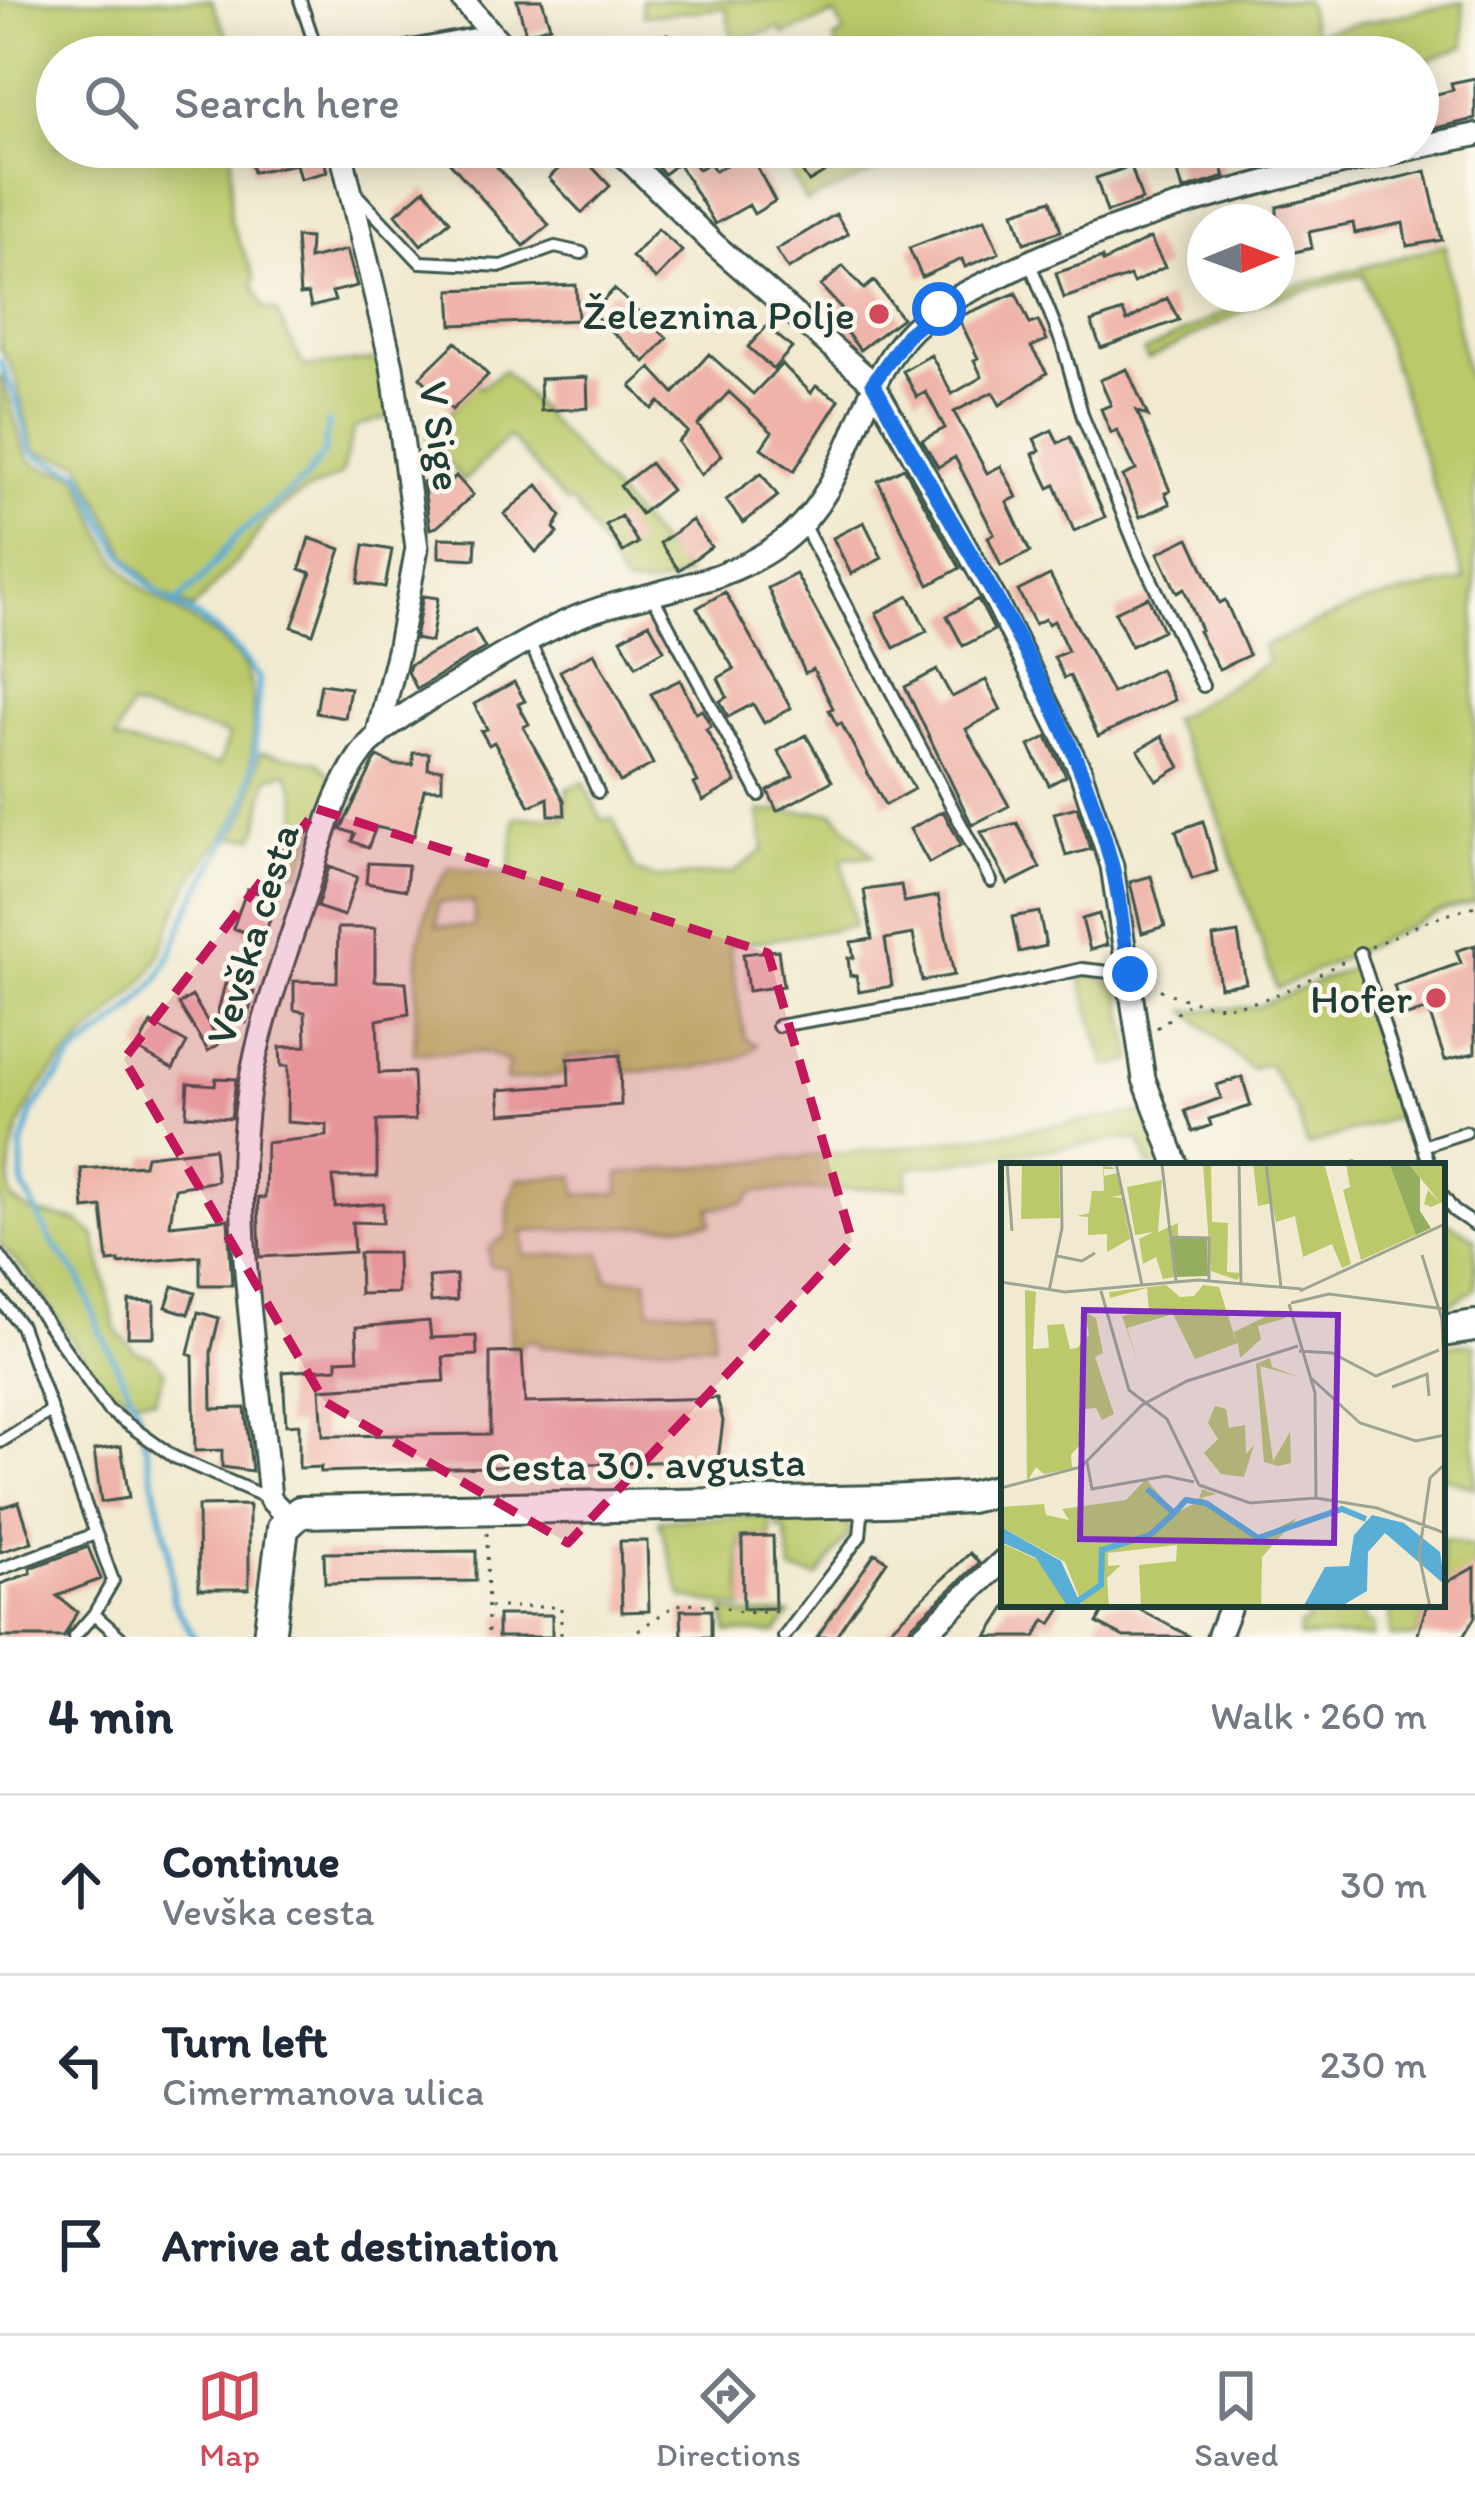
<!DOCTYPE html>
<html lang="en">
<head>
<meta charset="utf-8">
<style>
	:root { --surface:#fff; --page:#f6f6f7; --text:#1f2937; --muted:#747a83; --line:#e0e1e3; --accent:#d1495b }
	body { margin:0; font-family:Itim,sans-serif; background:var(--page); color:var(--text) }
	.compass { position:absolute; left:1187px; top:204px; width:108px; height:108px; border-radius:50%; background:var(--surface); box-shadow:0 6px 30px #0003; rotate:89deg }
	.stop { position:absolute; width:36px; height:36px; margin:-27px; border:9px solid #1a73e8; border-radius:50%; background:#fff }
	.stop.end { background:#1a73e8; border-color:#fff; box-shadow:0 3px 12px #0008 }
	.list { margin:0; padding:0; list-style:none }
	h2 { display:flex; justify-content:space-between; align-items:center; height:156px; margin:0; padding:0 48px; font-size:51px }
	h2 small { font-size:39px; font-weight:400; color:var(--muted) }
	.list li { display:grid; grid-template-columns:78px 1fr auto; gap:36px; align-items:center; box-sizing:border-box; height:180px; padding:0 48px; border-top:3px solid var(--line) }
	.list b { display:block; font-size:45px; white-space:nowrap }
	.list p { margin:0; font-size:39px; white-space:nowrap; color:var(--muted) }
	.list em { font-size:39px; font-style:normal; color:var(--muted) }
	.icon { flex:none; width:66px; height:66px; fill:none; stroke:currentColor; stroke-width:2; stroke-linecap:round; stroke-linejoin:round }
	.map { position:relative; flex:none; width:1475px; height:1637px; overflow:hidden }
	.search { position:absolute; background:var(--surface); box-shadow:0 6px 30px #0003; left:36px; right:36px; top:36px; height:132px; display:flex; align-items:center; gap:30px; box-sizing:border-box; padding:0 42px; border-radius:66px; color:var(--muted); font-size:45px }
	.sheet { height:696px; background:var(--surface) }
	nav { display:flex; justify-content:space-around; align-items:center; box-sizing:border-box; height:168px; border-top:3px solid var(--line); background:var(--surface); font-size:33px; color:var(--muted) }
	nav a { display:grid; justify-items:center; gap:6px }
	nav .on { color:var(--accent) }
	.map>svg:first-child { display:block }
</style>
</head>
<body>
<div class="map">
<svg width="1475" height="1637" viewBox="0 0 1475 1637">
	<rect width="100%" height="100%" fill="#fbf7ec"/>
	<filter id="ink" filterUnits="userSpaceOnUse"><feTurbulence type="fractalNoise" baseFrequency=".00833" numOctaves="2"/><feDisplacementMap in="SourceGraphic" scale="24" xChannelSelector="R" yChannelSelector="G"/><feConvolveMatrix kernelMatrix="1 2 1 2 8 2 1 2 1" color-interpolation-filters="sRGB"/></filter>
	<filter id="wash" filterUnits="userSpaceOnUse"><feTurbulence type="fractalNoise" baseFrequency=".004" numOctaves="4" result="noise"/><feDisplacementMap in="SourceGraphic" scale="48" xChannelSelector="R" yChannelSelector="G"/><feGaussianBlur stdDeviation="2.7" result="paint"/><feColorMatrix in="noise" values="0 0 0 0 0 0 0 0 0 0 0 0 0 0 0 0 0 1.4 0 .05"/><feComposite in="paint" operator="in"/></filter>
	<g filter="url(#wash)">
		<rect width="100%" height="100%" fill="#f1ead0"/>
		<path fill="#bbc96b" stroke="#6d8350" stroke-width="3" fill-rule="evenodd" d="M0 0H211L237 57H57V147H232L230 220 255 278 253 286 265 309 275 310 304 367 384 359 395 415 354 428 341 475 294 498 267 519 249 547 193 609 159 592 129 559 80 462 37 452C20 419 24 379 0 348Z
			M642 0H1306L1314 33 1463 2 1465 46 1426 61 1427 76 1418 78V57H841L834 39 844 33 835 14 783 35 780 28 733 42 726 8 643 16Z
			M777 147H931L806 202Z
			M1445 245 1463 360 1475 403V902L1441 911 1277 989 1213 800 1171 720 1268 662 1263 646 1366 602 1465 580 1363 274 1259 303 1148 360 1144 352 1254 297 1277 294V291Z
			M504 370 687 574C671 585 644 589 625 585 605 556 594 528 572 502L566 503 509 436 464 481 427 439 475 385 480 388Z
			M0 374C10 394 21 451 30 460 44 473 63 467 78 476 94 510 105 552 133 580 164 611 236 634 249 678 257 704 252 777 243 803 234 830 197 865 183 895 169 925 164 958 141 984 79 1051 0 1094 11 1199L32 1212 78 1221 95 1236 116 1330 135 1351 151 1356 165 1371 155 1399 133 1398 101 1384 27 1273 0 1245ZM130 707 229 735 219 765 115 740Z
			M260 752 318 762 335 780 300 873 292 870C298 841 304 799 287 772L269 777C260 797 264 818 255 837L232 838 249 808Z
			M584 782 601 819H613L636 872 657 878 733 873 764 850 759 811 833 812 873 856 842 858 854 926 729 946 745 1038 757 1045C739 1071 656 1070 624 1072L621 1052 566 1057V1075L506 1081 508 1062 485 1052 414 1053 419 942 430 898 450 867 509 876 515 817 565 818 567 789ZM474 902V927L437 926 438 902Z
			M1354 967 1402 1115 1307 1146 1297 1111 1269 1065H1259L1252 1070 1187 1011 1256 1007Z
			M1094 976 1119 986 1134 1061 1106 1066 1080 977Z
			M1148 1112 1170 1166H1149L1140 1140H1117L908 1168 907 1187 754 1192 744 1203 710 1208 711 1223 523 1232 525 1256 601 1253 607 1279 647 1280 650 1310 713 1309V1344L540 1347 539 1341 520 1342 521 1349H511L507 1268 489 1265V1248L507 1235 509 1200 518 1179 575 1176 577 1195 619 1193V1174L908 1147Z
			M1442 1219 1475 1238V1289L1446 1306 1442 1301Z
			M1459 1344H1475V1488L1442 1477V1348Z
			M770 1516 771 1536 742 1537 739 1551 743 1609 682 1597 659 1520Z
			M775 1516 846 1517 850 1533 818 1577 792 1571 785 1529H778Z
			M1442 1539 1475 1548V1569L1442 1586Z
			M1298 1604H1364V1623L1372 1624 1373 1637H1299V1625L1307 1624 1306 1605Z
			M1390 1604H1427L1417 1637H1391Z
			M724 1610 743 1615 790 1614 776 1633 728 1632Z"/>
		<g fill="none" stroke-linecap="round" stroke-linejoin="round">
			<path stroke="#59aed5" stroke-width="6" d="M0 361 17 401 30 449 39 457 82 473C104 525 125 574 174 604L201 580 236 537 307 477 324 452 328 423
				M174 604C211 623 236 645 259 679L254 761 244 810 191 904 170 956 158 979 130 1011 73 1057 33 1110 21 1148 23 1185 51 1241 80 1278 100 1331 137 1407 168 1546 173 1601 194 1637"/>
		</g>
		<g id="blocks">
			<path fill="#efb3a9" d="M517 0H542L550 26 526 34Z
				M667 34 679 57H620Z
				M1475 78V119L1418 132V99L1453 90 1451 83Z
				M278 147H321L327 172 300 179 296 164 253 172 248 153Z
				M436 147H479L549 225 524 246Z
				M639 147H698L687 155 698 169 710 163 715 171 749 152 775 201 754 214 749 205 715 224 678 163 664 174Z
				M786 147H826L837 165 809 182Z
				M1177 147H1216L1225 177 1183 190 1173 154 1178 152Z
				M577 151 610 186 582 213 549 178Z
				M1131 166 1142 200 1107 212 1096 178Z
				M1426 171 1442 240 1407 246 1403 223 1355 233 1353 223 1309 232 1312 248 1277 256V207Z
				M425 189 450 221 421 245 396 214Z
				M1051 200 1061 231 1024 243 1014 212Z
				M836 214 848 234 788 269 776 250Z
				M985 219 999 253 965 267 962 259 922 277 909 248Z
				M658 229 682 251 656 279 632 257Z
				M296 237 310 238 309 259 347 250 357 286 332 292 335 301 311 307 308 294 300 295Z
				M1150 238 1165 267 1133 283 1130 276 1064 298 1056 273 1102 258 1103 262Z
				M843 266 864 289 874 281 902 318 860 350 842 327 852 320 821 286Z
				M576 285 578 320 452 325 450 290Z
				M614 289 667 338 645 362 592 313Z
				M1016 293 1030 324 1038 321 1047 340 1031 347 1047 373 1000 405 993 392 954 412 987 473 1001 466 1017 497 1007 502 1030 552 1001 566 988 537 994 534 955 457 938 467 922 440 945 428 926 392 917 397 903 371 931 355 952 394 982 377 974 360 978 358 958 317Z
				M1167 298 1179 320 1101 348 1091 322 1123 311 1127 321Z
				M767 326 792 348 773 369 748 347Z
				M456 342 488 375 452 410 420 377Z
				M709 354 753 394 782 364 811 393 816 386 839 400 794 471 761 448 772 432 729 392 698 425 722 455 701 475 678 442 688 432 659 402 652 409 631 386 651 368 674 393Z
				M1127 369 1148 416 1137 411 1170 491 1165 493 1170 504 1140 517 1123 476 1136 470 1117 430 1111 433 1101 409 1111 405 1100 380Z
				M587 377 588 408 541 411 540 379Z
				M1052 430 1058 443 1070 437 1105 517 1074 531 1055 485 1049 488 1033 454 1040 451 1034 439Z
				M650 463 671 490 641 514 620 486Z
				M904 468 960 568 929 585 878 481Z
				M761 473 778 496 743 523 726 500Z
				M456 476 473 495 437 527 430 529 423 482 435 479 438 493Z
				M538 485 561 516 554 528 558 533 536 552 504 514Z
				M621 516 638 543 623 552 606 525Z
				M692 520 711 547 679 570 660 543Z
				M864 522 882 558 851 574 833 538Z
				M309 538 341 549 313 634 292 627 311 573 300 569Z
				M439 538 476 539 475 559 439 557Z
				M1189 538 1219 603 1225 600 1249 655 1219 669 1198 631 1201 630 1184 589 1177 593 1158 553Z
				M364 545 392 550 385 587 358 583Z
				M796 574 914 789 885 805 841 723 837 725 829 710 833 708 813 669 805 673 768 588Z
				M1050 575 1112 693 1160 669 1175 700 1098 736 1070 676 1064 678 1054 657 1068 651 1054 621 1048 624 1045 619 1035 624 1018 591Z
				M725 592 791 708 764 723 753 704 728 717 720 701 727 697 718 678 734 669 697 608Z
				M423 596 438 598 431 642 415 639Z
				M909 596 927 631 894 648 876 613Z
				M1148 597 1163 630 1131 646 1115 612Z
				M978 599 994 630 963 646 947 616Z
				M649 623 664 650 636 666 621 639Z
				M475 630 485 648 417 689 408 672 410 665Z
				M594 653 653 764 620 782 560 671Z
				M937 670 952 697 986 680 1001 710 966 729 1009 806 972 825 905 687Z
				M680 680 696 713 702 710 711 726 706 729 736 782 703 801 694 784 698 782 651 694Z
				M514 682 525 701 518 704 529 724 523 727 564 800 565 815H549L548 798 530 806 494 742 489 745 481 731 487 729 474 704Z
				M321 684 350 688 345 718 316 713Z
				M806 735 832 781 777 811 768 791 793 776 778 751Z
				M1162 736 1180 767 1157 781 1138 750Z
				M1047 737 1066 776 1049 785 1029 746Z
				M413 753H429L428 769H442V789H424L414 836 376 827 368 848 352 841 355 834 341 829 374 762 378 757 395 765H413Z
				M1077 807 1091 849 1066 856 1054 813Z
				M943 811 961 845 929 863 910 829Z
				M1203 821 1217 871 1192 879 1176 831Z
				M1017 823 1040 868 1008 884 981 832Z
				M368 863 408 865 406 890 366 883Z
				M329 867 357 877 344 916 317 907Z
				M1151 876 1165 926 1142 933 1130 882Z
				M901 885 904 902 938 896 954 975 922 981 913 934 885 939 892 986 859 992 856 975 850 976 848 958H854L851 942 872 939 864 890Z
				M247 889 277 900 263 939 233 928Z
				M1039 912 1046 946 1019 952 1012 917Z
				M1099 914 1107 945 1090 950 1082 919Z
				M338 928H375V981L406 982 409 1014 377 1020 379 1073 413 1072 415 1120 377 1121V1177H333L335 1207 383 1203V1223L352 1222 354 1252 260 1257 258 1198H265L266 1143 327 1136V1125L287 1122 288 1066H281L280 1047 306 1046 305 1012 294 1010V981L337 982Z
				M1238 933 1246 983 1220 987 1213 937Z
				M1475 945V1053L1445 1060 1428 1009 1404 1017 1394 986 1461 963 1456 951Z
				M778 950 783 986 748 991 743 954Z
				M225 984 254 992 246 1023 217 1015Z
				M192 996 218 1039V1045L208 1051 179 1004Z
				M151 1023 187 1043 173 1069 137 1049Z
				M620 1055 621 1105 501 1114 499 1090 569 1085 568 1059Z
				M1242 1077 1251 1106 1209 1119 1211 1125 1193 1132 1185 1111 1221 1098 1217 1085Z
				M216 1078 236 1079 231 1118 186 1115 188 1083 215 1085Z
				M214 1148 217 1181 175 1188 170 1225 228 1219 232 1285H200V1256L119 1264V1261L108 1262 102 1207 84 1209 81 1169 144 1165 146 1156Z
				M359 1253H397L398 1293 360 1294Z
				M456 1275 457 1300 431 1302 429 1277Z
				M173 1286 195 1293 188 1314 166 1307Z
				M129 1301 154 1302V1337H128Z
				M198 1312 219 1318 211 1352 212 1409 245 1408 252 1471 222 1467V1450L195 1451 193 1356 188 1354Z
				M429 1321 431 1338 476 1336 477 1355 443 1357 445 1381 320 1389 323 1436 490 1434V1353L522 1352 525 1403 717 1398 723 1421 718 1460 320 1472 321 1467 299 1468V1424L286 1425 283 1372 337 1368V1360L358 1359 356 1327Z
				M121 1446 129 1498 101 1502 94 1450Z
				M19 1502 32 1542 0 1552V1508Z
				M249 1505V1589H199L198 1506Z
				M773 1536 775 1608 743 1609 742 1537Z
				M620 1541H647L649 1611 622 1612Z
				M88 1547 101 1579 57 1596 77 1612 64 1637H0V1584L31 1573 30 1568Z
				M476 1551V1581L325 1583 324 1553Z
				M875 1553 887 1561 835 1637H817Z
				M970 1553 979 1563 911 1626 906 1637H882Z
				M1475 1567V1617L1463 1637H1417L1427 1604H1442V1585Z
				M1008 1604H1064L1051 1624 1045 1620 1035 1637H987Z
				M1107 1604H1129L1191 1637H1124L1097 1623Z
				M681 1610H711V1637H682Z
				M498 1615H552V1637H498Z"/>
		</g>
	</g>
	<g filter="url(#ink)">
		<use href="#blocks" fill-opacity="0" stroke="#3e574b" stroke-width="3"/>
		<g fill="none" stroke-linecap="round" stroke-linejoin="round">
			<defs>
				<path id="lane" d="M300 0 319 57
					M355 193 420 262 502 266 555 247 582 253
					M1029 261 1063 346 1083 417 1139 554 1203 686
					M803 524 991 881
					M652 595 759 795
					M530 643 598 792
					M1360 953 1430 1166
					M778 1026 979 992 1082 969 1127 974
					M1423 1146 1466 1132
					M1442 1195 1454 1211 1475 1225
					M0 1256 108 1410 174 1457 270 1499
					M0 1299 21 1326 113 1581 94 1614 120 1637
					M0 1442 51 1411
					M0 1569 95 1534
					M74 1637 94 1614
					M784 1637 860 1536 863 1505"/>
				<path id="street" d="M463 0 512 57
					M383 57 493 36
					M340 147 392 366 417 548 398 651 377 737
					M615 147 715 245 873 383 996 601 1080 770 1112 866 1144 1079 1177 1166
					M289 1519 270 1499C259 1368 229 1220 249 1090 259 1027 281 968 301 908 319 854 334 776 377 736 402 714 437 695 465 678 503 654 553 624 596 610 660 589 726 584 782 542 851 490 852 400 905 337 929 309 969 291 1002 275 1148 203 1316 168 1475 135
					M921 1637 1004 1560
					M1218 1637 1231 1604"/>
				<path id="secondary" d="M1442 1331 1475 1326
					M269 1637 283 1528 300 1512 886 1501 970 1497 1004 1489"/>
			</defs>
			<use href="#lane" stroke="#3e574b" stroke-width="16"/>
			<use href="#street" stroke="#3e574b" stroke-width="27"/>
			<use href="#secondary" stroke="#3e574b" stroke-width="36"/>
			<path stroke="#3e574b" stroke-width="3" stroke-dasharray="3 9" stroke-linecap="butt" d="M1371 947 1424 922 1475 906
				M1149 984C1233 1027 1270 999 1346 960
				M1157 1028 1187 1005
				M1342 1166 1356 1162 1357 1166
				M487 1533 488 1637
				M490 1607H561V1637
				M628 1637 674 1606 687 1603 720 1606 744 1613 784 1611"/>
			<use href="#lane" stroke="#fff" stroke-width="10"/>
			<use href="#street" stroke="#fff" stroke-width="21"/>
			<use href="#secondary" stroke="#fff" stroke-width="30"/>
		</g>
	</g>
	<g fill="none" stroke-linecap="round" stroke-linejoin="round" filter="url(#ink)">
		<path stroke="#1a73e8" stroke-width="15" d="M939 309 907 335 873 383C955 537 1069 695 1112 866 1121 901 1123 939 1130 974"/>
	</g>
	<path fill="#c2185b" fill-opacity="0.2" stroke="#c2185b" stroke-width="9" stroke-dasharray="24 15" stroke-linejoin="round" d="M317 809 768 953 852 1241 568 1543 325 1402 124 1059Z"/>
	<g fill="#d1495b" stroke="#fbf7ec" stroke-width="4.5">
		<circle cx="879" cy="314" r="12"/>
		<circle cx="1436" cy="998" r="12"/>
	</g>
	<g text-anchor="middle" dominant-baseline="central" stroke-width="9" stroke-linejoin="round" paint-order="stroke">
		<g font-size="42" fill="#1f3d34" stroke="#fbf7ec" text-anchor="end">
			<text x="855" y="314">Železnina Polje</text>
			<text x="1412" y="998">Hofer</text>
		</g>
		<g font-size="42" fill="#1f3d34" stroke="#fbf7ec">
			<text transform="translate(441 436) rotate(82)">V Sige</text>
			<text transform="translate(252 934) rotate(-73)">Vevška cesta</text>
			<text transform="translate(645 1464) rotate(-1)">Cesta 30. avgusta</text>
		</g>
	</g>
	<g transform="translate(1001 1163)">
		<rect width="444" height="444" fill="#f1ead0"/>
		<path d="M21 0H58L59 55 20 56ZM210 0 211 59 227 60 226 109 240 110 236 117 210 108 202 1ZM252 0H323L350 101 341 105 331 81 302 94 294 53 275 59 271 40 257 43ZM345 0H388L415 72 360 97 342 27 349 24ZM407 0H444V38L430 44 423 41 427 27 438 38ZM102 3 111 4 114 6H103V13L116 10 121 32 110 34 121 35 129 76 106 89V71L87 72V54L76 53 88 50 91 28H103ZM161 17 157 69 177 60V73L173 114 162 116 155 94 142 101 138 76 152 69 134 72 126 24ZM165 122 179 134 193 133 202 122 218 124 235 178 233 169 278 147 285 155 257 163 260 176 239 195 237 180 194 196 172 151 126 165 137 200 121 153 148 148 146 125 109 135 108 129ZM24 127 35 129 32 186 48 185 46 162 63 161 69 186 76 185 88 172 84 149 95 155 102 190 94 194 113 251 101 257 95 245 84 246V276L70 292 71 304H78L43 311 35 304 26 319ZM269 195 271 204 298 214 259 203 272 298 289 269 290 300 277 303 263 299 255 201ZM214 243 225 246 228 265 244 262 245 291 253 282 243 314 220 311 203 290 217 276 207 260ZM145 316 174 350 197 339 201 326 215 331 200 335 255 376 296 355 261 394 260 444H140L138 402 175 398 176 382 107 390V403L120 402 106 415 108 444H82L64 399 0 364V344L43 341 45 352 68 357 61 346 125 337ZM0 380 42 399 68 444H0Z" fill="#bbc96b"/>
		<path d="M388 0H407L419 15V48L430 65 415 72ZM170 75 206 76 207 113 176 114Z" fill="#94ad5f"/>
		<path d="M371 352 403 360 439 389 444 422 384 370 367 389 366 428 339 444H302L324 404 348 403 353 372ZM0 364 60 398 81 444H67L35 395 0 379Z" fill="#59aed5"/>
		<path fill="none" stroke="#59aed5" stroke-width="6" d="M173 350 185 337 205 340 257 375 341 346 365 356M77 438 100 422 101 387 149 372 173 350 146 326"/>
		<path fill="none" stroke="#9da592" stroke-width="3" d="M6 0 11 68M115 0 141 122M238 0 240 122M265 0 280 124M60 1H149M161 2 175 118M169 74 208 75V117M421 92 441 156 444 229M56 93 81 98 94 90M0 119 64 129 197 117 301 126M48 128 61 65 60 0M100 128 128 227 166 256 198 322 249 340 315 335 376 345 444 370M299 128 444 61M290 140 328 131 444 146M288 141 314 230 315 335M298 188 331 190 375 213 438 187M310 215 359 260 415 278 444 272M391 224 426 211 428 233M86 299 91 326 165 313 193 319M0 325 80 304 141 242 186 218 297 183M429 444 418 392 429 315 444 301"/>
		<path fill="#7b2cbf" fill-opacity="0.15" stroke="#7b2cbf" stroke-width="6" d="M83 147 337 152 333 380 79 376Z"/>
		<rect width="444" height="444" fill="none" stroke="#1f3d34" stroke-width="6"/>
	</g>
</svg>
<svg class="compass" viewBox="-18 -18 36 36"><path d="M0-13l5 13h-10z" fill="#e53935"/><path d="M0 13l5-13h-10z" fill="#747a83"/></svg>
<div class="stop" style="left:939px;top:309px"></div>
<div class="stop end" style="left:1130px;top:974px"></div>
<div class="search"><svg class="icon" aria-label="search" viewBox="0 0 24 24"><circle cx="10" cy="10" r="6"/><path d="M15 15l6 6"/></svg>Search here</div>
</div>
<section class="sheet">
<h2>4 min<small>Walk · 260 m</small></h2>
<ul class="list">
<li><svg class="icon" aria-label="ahead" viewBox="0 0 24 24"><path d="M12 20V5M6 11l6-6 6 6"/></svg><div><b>Continue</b><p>Vevška cesta</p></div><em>30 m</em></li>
<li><svg class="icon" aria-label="left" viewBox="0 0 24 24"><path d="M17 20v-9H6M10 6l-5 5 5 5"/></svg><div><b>Turn left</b><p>Cimermanova ulica</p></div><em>230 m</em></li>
<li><svg class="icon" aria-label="arrive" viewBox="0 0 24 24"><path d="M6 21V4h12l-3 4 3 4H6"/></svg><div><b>Arrive at destination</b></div></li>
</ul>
</section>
<nav>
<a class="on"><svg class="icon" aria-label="map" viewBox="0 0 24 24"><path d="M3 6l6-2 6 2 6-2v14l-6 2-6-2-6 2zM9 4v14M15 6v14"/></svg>Map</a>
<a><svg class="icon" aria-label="directions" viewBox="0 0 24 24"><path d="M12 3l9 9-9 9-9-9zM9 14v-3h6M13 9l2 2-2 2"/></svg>Directions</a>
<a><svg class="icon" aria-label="saved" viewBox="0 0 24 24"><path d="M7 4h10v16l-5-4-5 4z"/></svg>Saved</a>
</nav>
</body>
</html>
